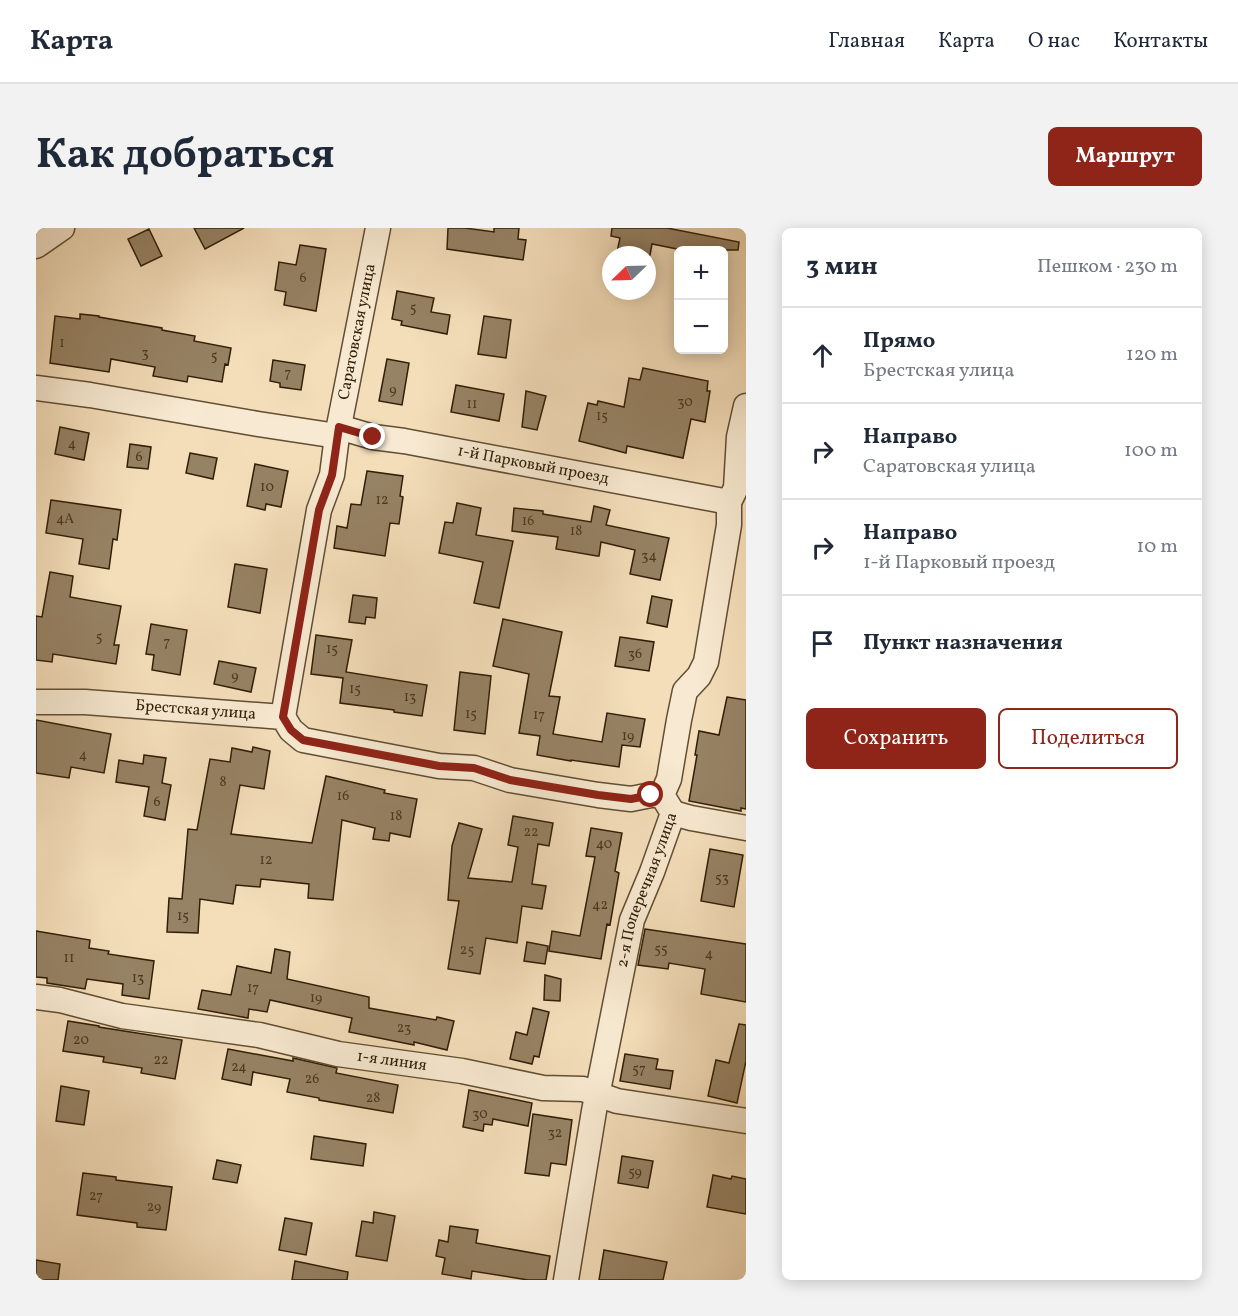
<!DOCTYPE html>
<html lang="ru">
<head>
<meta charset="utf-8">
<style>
	:root { --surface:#fff; --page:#f2f2f3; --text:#1f2937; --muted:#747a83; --line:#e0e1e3; --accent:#8f2418 }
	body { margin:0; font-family:Vollkorn,serif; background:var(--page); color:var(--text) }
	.controls { position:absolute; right:18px; top:18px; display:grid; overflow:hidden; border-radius:9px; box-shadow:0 3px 15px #0003 }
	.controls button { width:54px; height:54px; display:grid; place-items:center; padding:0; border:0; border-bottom:2px solid var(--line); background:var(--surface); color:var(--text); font:30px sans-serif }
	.compass { position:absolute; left:566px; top:18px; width:54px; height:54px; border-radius:50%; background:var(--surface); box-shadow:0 3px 15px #0003; rotate:247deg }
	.stop { position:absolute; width:18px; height:18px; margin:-14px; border:4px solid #8f2418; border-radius:50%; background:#fff }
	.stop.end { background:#8f2418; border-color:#fff; box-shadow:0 2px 6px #0008 }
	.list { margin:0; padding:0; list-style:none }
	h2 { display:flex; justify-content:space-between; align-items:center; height:78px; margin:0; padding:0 24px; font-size:26px }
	h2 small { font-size:20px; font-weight:400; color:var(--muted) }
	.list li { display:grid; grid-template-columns:39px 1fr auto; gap:18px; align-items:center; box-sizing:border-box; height:96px; padding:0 24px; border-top:2px solid var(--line) }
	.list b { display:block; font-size:22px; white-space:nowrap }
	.list p { margin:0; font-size:20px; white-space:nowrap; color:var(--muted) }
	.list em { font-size:20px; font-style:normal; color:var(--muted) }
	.actions { display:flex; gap:12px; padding:18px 24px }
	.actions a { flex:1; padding:14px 0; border:2px solid var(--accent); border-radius:9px; text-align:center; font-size:21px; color:var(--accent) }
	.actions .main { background:var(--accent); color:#fff }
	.icon { flex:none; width:33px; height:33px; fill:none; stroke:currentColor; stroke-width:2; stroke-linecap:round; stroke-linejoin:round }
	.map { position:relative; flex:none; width:710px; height:1052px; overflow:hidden; border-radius:9px }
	header { display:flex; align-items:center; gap:36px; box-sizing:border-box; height:84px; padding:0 30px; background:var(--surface); border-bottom:2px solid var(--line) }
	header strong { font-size:28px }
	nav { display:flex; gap:33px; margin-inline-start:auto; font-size:21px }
	.intro { display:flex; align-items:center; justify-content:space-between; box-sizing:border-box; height:144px; padding:0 36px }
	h1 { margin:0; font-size:42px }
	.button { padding:15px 27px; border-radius:9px; background:var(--accent); color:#fff; font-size:21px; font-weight:700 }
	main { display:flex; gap:36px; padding:0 36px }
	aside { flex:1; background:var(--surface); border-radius:9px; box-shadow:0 3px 15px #0003 }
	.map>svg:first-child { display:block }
</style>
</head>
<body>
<header>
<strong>Карта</strong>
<nav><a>Главная</a><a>Карта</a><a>О нас</a><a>Контакты</a></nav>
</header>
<div class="intro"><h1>Как добраться</h1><a class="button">Маршрут</a></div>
<main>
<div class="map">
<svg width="710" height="1052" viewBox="0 0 710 1052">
	<rect width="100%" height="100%" fill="#f4deba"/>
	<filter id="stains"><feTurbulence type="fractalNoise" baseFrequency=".00333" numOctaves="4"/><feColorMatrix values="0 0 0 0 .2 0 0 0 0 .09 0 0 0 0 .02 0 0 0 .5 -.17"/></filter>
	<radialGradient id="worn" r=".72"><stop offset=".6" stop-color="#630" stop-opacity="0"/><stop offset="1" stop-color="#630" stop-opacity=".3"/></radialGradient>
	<path fill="#968264" stroke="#301e06" stroke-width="1.5" d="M158 0H208L169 21Z
		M412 0H429L458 4V0H483L482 11 490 12 487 32 411 21Z
		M576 0H631L703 14 702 22H646L616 16 614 27H593L581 24 584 10 575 8Z
		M113 1 126 28 105 38 92 11Z
		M264 17 290 21 280 83 248 77 250 64 239 62 243 34 260 37Z
		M361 63 398 70 395 84 414 87 411 106 365 97 366 93 356 91Z
		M44 86 63 88V89L126 100V102L159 108 158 113 195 120 192 137 189 136 186 154 152 148 151 154 117 148 119 139 75 131 73 144 14 135 19 88 44 91Z
		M448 88 475 92 470 130 442 126Z
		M351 131 373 135 366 177 343 173Z
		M237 132 269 137 265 162 244 159V155L234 153Z
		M607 140 672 153 671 163H674L669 194 655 191 647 230 591 218 590 225 543 213 552 175 561 177 562 173 588 179 593 150 604 152Z
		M420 157 468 166 463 193 415 184Z
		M490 163 510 168 501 202 486 199Z
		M24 199 53 205 48 232 19 226Z
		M94 216 115 219 112 241 91 239Z
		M154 225 181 230 177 251 150 245Z
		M219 236 252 243 245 279 230 276 229 282 211 278Z
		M331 243 367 248 364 268 367 269 363 296 354 295 349 328 298 320 301 298 311 300 315 276 325 277Z
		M15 272 85 282 81 312 77 311 73 341 43 336 47 311 10 305Z
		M421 275 445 280 440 307 477 313 463 380 438 375 447 334 403 325 409 294 417 295Z
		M558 278 574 282 570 297 633 310 624 352 594 346 599 322 565 314 563 328H561L520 321 522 309 476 303 478 280 507 283V286L555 294Z
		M199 336 231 341 224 385 192 379Z
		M14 344 37 348 34 369 85 378 78 417H83L80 436 17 426 16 434 0 432V388L6 389Z
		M317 367 341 370 339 390 330 389 329 396 313 394Z
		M616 368 636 372 631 399 611 395Z
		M467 391 526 404 513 468 524 469 517 506 566 514 571 485 609 491 604 519 586 517 583 539 535 532V533L501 527 504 508 483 505 493 446 457 438Z
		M115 396 151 402 144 447 116 442 118 427 110 426Z
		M280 407 316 412 310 444 391 457 386 488 358 484V482L304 475 307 450 275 446Z
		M584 409 618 414 613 443 579 438Z
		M183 433 220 440 215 464 178 456Z
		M424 444 455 448 449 506 418 502Z
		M691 469 710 472V581L705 580V583L653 573 661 527H659L663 503 683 507Z
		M0 492 75 506 68 545 35 539 33 550 0 545Z
		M217 519 234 523 228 561 204 557 195 606 276 615 290 548 349 562 348 565 381 571 374 609 354 605 353 613 337 611 339 600 306 592 297 672 272 670 273 656 225 651 224 659 200 657 197 676 164 671 162 705 131 704 133 670 146 671 152 601 161 602 174 531 194 534 196 520 216 524Z
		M108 527 130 530 126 555 135 557 129 592 108 588 113 559 80 554 83 532 107 536Z
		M477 588 517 595 513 618 502 616 496 656 510 658 506 681 486 678 481 715 450 710 444 746 412 741 423 673 412 672 416 618 423 595 446 601 432 650 476 654 482 619 472 617Z
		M555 600 586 605 579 643 583 645 574 697 571 696 565 731 513 723 516 703 544 708 559 629 550 628Z
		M674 621 707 627 698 679 665 673Z
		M609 701 710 716V774L665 766 669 741 633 735 632 741 602 737Z
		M0 703 54 712 53 720 73 723 72 726 118 733 113 771 86 767 87 756 51 751 49 761 11 755V750L0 749Z
		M491 714 512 718 509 736 488 733Z
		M239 721 254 724 251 751 333 769V780L400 792 401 789 418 793 411 822 378 814V817L313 804 316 790 234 772 231 784 213 781 212 790 162 781 166 762 195 767 201 738 235 745Z
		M509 747 525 751 524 773 508 772Z
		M497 780 513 784 503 829 498 828 496 836 474 831 480 804 491 807Z
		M32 793 63 798V799L146 812 139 851 105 845 106 840 67 834 68 829 27 823Z
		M703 796 710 797V833L701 875 672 868 680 832 693 835Z
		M192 821 257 833V830L301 840 300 845 362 857 357 885 283 872V870L251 864 254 851 217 844 215 857 186 851Z
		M589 826 622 831 620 841 637 843 634 861 584 853Z
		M25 858 53 863 48 897 20 893Z
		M433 862 496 875 492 898 457 891 456 897 448 896 447 903 427 899Z
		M497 886 536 892 530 937 515 935 513 948 489 945Z
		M278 908 330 916 327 938 275 931Z
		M586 928 617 933 612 960 582 955Z
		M181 932 205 937 201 955 177 951Z
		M47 945 80 949V952L136 959 130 1002 101 999V995L41 987Z
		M677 947 695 951 696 948 710 951V986L671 979Z
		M338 984 359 988 351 1033 320 1028 326 993 337 995Z
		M249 990 276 995 270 1027 243 1022Z
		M414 998 442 1002 440 1015 514 1028 510 1052H492L436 1043 435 1051 406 1046 409 1030 400 1028 403 1012 412 1014Z
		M568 1022 631 1034 627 1052H563Z
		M0 1032 24 1036 22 1052H0Z
		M259 1033 312 1044 311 1052H256Z"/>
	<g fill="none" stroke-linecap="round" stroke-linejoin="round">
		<defs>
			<g id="minor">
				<path d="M0 18 26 0"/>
				<path d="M0 160 54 167 222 196 301 208"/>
				<path id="s1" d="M303 199 337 209 368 213 693 274"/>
				<path id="s2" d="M0 474H49L247 489 255 502 267 512 403 538 438 540 474 552 562 567 595 571 615 567H626"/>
				<path id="s3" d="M247 489 283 282 296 247 301 208 342 0"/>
				<path d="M637 585 655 590 710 600"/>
				<path id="s4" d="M0 769 24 772 86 788 223 807 302 826 426 843 507 860 547 861 581 873 710 893"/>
				<path id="s5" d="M530 1052 558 883 596 692 616 644 637 585 626 567 633 551 643 492 649 463 663 448 670 434 693 297V274L700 260 703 209 710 178"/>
			</g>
		</defs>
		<use href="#minor" stroke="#614e33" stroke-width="27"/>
		<use href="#minor" stroke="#f8ead2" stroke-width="24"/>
	</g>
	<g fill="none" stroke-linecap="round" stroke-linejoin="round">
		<path stroke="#8f2418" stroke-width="8" d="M337 209 303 199 296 247 283 282 247 489 255 502 267 512 403 538 438 540 474 552 562 567 595 571 615 567"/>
	</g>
	<g text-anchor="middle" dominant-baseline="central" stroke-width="5" stroke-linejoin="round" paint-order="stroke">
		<g font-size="14" fill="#4a371e">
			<text x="267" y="50">6</text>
			<text x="377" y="80">5</text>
			<text x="26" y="115">1</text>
			<text x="109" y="125">3</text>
			<text x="178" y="128">5</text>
			<text x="252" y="145">7</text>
			<text x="357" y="162">9</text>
			<text x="649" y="174">30</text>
			<text x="436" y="176">11</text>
			<text x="566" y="188">15</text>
			<text x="36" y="216">4</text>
			<text x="103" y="229">6</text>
			<text x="231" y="259">10</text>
			<text x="346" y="272">12</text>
			<text x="29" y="291">4А</text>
			<text x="492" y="293">16</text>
			<text x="540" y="303">18</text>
			<text x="613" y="328">34</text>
			<text x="63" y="409">5</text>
			<text x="131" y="414">7</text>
			<text x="296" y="421">15</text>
			<text x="599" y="426">36</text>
			<text x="199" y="448">9</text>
			<text x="319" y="461">15</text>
			<text x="374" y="469">13</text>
			<text x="435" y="486">15</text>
			<text x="503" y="487">17</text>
			<text x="592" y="508">19</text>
			<text x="47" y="527">4</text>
			<text x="187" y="554">8</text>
			<text x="307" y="568">16</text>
			<text x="121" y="574">6</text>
			<text x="360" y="588">18</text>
			<text x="495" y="604">22</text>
			<text x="568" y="616">40</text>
			<text x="230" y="632">12</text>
			<text x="686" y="650">53</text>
			<text x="564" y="677">42</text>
			<text x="147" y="688">15</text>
			<text x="625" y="721">55</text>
			<text x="431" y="722">25</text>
			<text x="673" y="726">4</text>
			<text x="33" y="730">11</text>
			<text x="102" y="750">13</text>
			<text x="217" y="760">17</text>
			<text x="280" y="770">19</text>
			<text x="368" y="800">23</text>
			<text x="45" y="812">20</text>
			<text x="125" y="832">22</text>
			<text x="203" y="839">24</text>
			<text x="603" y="841">57</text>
			<text x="276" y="851">26</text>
			<text x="337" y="870">28</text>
			<text x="444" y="886">30</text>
			<text x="519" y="905">32</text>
			<text x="599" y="944">59</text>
			<text x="60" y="968">27</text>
			<text x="118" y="979">29</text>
		</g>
		<g font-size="16" fill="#301e06" stroke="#f8ead2">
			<text stroke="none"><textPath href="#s3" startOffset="393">Саратовская улица</textPath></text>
			<text stroke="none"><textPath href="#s1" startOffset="198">1-й Парковый проезд</textPath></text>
			<text stroke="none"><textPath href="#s2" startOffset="160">Брестская улица</textPath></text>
			<text stroke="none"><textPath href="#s5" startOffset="399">2-я Поперечная улица</textPath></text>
			<text stroke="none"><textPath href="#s4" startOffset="362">1-я линия</textPath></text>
		</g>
	</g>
	<rect width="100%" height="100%" filter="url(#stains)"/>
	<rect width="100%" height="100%" fill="url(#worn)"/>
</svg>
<div class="controls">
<button>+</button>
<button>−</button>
</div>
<svg class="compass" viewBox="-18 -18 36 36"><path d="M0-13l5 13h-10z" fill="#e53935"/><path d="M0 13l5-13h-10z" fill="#747a83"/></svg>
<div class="stop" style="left:615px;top:567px"></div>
<div class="stop end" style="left:337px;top:209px"></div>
</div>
<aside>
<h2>3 мин<small>Пешком · 230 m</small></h2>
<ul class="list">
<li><svg class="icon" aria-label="ahead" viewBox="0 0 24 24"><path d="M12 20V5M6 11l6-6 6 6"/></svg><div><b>Прямо</b><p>Брестская улица</p></div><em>120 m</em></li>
<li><svg class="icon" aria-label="right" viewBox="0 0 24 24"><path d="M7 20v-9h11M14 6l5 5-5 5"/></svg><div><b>Направо</b><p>Саратовская улица</p></div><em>100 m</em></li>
<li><svg class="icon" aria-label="right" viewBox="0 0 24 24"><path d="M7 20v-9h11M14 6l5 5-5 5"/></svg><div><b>Направо</b><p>1-й Парковый проезд</p></div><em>10 m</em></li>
<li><svg class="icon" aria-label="arrive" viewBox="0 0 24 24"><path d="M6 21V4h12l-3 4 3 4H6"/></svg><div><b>Пункт назначения</b></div></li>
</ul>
<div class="actions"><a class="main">Сохранить</a><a>Поделиться</a></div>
</aside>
</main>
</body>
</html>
